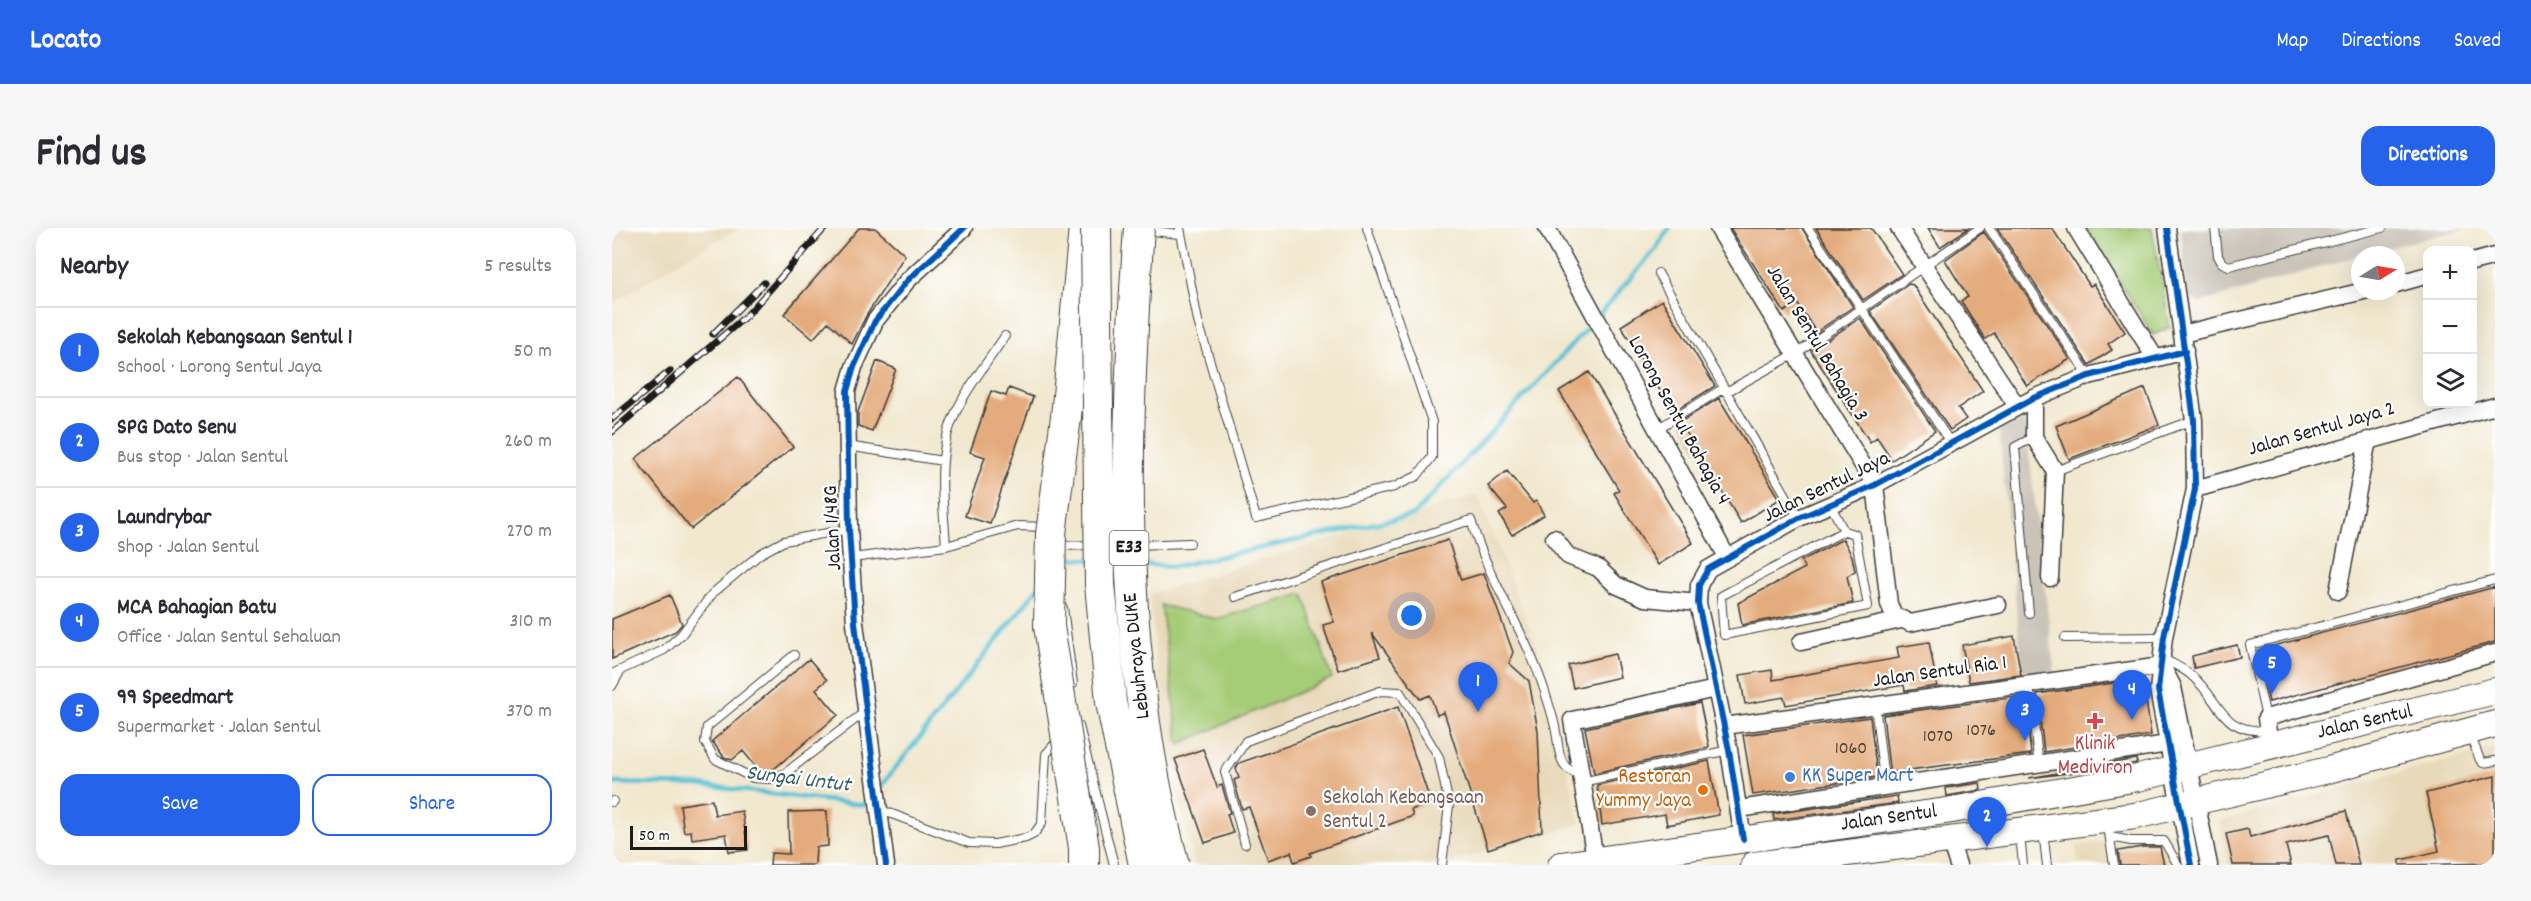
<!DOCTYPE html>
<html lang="en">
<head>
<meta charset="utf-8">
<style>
	:root { --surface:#fff; --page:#f7f7f7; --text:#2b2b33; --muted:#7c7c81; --line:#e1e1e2; --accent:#2563eb }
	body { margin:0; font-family:Dekko,sans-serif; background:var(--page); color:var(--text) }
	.controls { position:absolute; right:18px; top:18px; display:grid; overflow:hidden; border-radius:12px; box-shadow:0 6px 24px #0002 }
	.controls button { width:54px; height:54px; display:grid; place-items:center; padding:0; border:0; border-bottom:2px solid var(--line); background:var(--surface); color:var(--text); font:30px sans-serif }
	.compass { position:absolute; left:1739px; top:18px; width:54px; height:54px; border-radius:50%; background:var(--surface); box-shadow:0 6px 24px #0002; rotate:79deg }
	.scale { position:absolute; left:18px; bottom:15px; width:117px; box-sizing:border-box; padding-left:6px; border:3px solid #1c1c1c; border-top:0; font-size:16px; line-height:21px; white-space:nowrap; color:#1c1c1c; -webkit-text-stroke:4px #fff; paint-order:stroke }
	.you { position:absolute; left:800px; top:388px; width:21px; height:21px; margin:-15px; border:4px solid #fff; border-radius:50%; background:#1a73e8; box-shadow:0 0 0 9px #1a73e833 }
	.badge { display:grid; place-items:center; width:39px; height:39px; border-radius:50%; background:var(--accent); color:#fff; font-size:20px; font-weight:700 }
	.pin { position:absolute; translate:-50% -50px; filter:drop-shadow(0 2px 3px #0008) }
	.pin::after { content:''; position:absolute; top:32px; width:21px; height:18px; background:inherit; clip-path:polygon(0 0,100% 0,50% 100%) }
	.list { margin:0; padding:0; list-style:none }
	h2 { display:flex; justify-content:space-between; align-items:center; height:78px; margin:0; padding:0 24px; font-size:26px }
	h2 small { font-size:20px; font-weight:400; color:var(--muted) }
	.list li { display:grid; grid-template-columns:39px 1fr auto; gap:18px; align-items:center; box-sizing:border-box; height:90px; padding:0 24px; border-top:2px solid var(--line) }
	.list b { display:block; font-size:22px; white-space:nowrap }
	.list p { margin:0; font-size:20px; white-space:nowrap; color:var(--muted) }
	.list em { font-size:20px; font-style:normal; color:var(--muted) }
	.actions { display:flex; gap:12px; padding:18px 24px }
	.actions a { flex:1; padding:14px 0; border:2px solid var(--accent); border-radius:18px; text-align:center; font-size:21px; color:var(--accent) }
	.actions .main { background:var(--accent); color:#fff }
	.icon { flex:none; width:33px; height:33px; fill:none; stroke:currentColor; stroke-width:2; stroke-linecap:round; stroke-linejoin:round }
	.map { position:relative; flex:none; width:1883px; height:637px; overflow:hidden; border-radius:18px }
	header { display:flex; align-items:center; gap:36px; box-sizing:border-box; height:84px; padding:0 30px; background:var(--accent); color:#fff }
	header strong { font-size:28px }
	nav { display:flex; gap:33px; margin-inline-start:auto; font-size:21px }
	.intro { display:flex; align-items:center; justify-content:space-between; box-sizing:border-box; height:144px; padding:0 36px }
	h1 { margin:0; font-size:42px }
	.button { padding:15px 27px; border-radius:18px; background:var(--accent); color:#fff; font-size:21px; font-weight:700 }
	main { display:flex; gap:36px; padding:0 36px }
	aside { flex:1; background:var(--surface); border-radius:18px; box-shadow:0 6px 24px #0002 }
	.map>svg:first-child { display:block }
</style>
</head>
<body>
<header>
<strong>Locato</strong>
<nav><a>Map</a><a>Directions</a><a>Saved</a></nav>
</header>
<div class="intro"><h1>Find us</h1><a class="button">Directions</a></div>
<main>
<aside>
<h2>Nearby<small>5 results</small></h2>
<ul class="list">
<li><span class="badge">1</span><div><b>Sekolah Kebangsaan Sentul 1</b><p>School · Lorong Sentul Jaya</p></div><em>50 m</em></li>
<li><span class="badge">2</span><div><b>SPG Dato Senu</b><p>Bus stop · Jalan Sentul</p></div><em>260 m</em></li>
<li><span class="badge">3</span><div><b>Laundrybar</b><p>Shop · Jalan Sentul</p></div><em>270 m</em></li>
<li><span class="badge">4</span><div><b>MCA Bahagian Batu</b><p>Office · Jalan Sentul Sehaluan</p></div><em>310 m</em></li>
<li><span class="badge">5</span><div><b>99 Speedmart</b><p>Supermarket · Jalan Sentul</p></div><em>370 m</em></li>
</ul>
<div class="actions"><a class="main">Save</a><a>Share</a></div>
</aside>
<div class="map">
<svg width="1883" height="637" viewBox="0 0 1883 637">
	<rect width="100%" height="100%" fill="#fff"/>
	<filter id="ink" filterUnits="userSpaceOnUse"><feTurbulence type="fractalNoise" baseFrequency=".0167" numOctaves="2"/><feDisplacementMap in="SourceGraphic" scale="12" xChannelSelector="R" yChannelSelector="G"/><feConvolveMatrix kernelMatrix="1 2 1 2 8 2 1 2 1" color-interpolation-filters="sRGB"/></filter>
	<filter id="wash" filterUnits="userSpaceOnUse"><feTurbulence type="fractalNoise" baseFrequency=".008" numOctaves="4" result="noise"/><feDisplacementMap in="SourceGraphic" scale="24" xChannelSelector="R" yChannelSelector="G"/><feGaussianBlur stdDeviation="1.35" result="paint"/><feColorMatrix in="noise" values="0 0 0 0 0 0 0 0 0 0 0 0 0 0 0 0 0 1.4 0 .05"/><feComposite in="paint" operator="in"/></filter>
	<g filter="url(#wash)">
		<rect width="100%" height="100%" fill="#f1e8cf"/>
		<path fill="#e8d9ba" d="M0 0H128L62 36 0 77Z
			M866 267 927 426 968 596 828 637H583L555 528 537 366Z
			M1883 520V637H1617L1607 593Z
			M1560 604 1566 637H1467L1464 618Z
			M75 627 100 637H50Z"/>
		<path fill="#c9c3b8" d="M1569 0H1855L1748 27 1587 75 1576 68Z
			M1412 183 1443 448 1411 449 1387 200Z"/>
		<path fill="#a5cc77" stroke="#60744a" stroke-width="1.5" d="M1474 0H1540L1558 99 1541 107Z
			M691 366 720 450 567 516 549 377 604 391Z"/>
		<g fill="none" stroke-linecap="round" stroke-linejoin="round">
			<path stroke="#59c1d5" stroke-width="4.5" d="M987 87 1043 22 1057 0
				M450 329 479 332
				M529 336 560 339 802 287 982 93
				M0 555 86 557 253 577 260 569
				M269 558 426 360"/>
		</g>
		<g id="blocks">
			<path fill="#e4ab7b" d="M247 0H263L293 27 254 88 240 116 216 94 201 111 172 86Z
				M1118 0H1190L1241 79 1204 104 1185 75 1172 84Z
				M1204 0H1259L1290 46 1251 72Z
				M1316 0H1357L1328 19Z
				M1385 0H1440L1478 58 1482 56 1513 104 1496 116 1500 122 1477 137Z
				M1372 4 1458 131 1415 158 1382 105 1373 111 1366 100 1349 73 1356 69 1333 32Z
				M1297 56 1301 57 1371 163 1346 180 1354 191 1338 202 1258 83Z
				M1050 72 1103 158 1061 184 1009 98Z
				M1248 90 1323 203 1280 232 1265 209 1258 214 1199 123Z
				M265 133 284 141 260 203 246 198V184Z
				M977 144 1081 315 1046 337 1002 265 1007 262 947 163Z
				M126 149 181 219 79 301 23 231Z
				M397 160 421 169 378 296 353 288 373 229 358 224 379 163 394 168Z
				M1533 160 1547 197 1457 231 1444 198Z
				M1107 170 1168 271 1129 295 1068 194Z
				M895 243 921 275 924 273 932 287 900 307 887 286 895 281 876 258Z
				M1231 311 1240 328 1243 343 1235 348 1241 375 1130 397 1126 375 1193 340 1189 333Z
				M836 312 849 352 872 345 901 424 897 435 917 453 926 503 930 603 876 621 832 484 825 487 818 467 808 471 760 405 768 429 726 442 711 397 722 394 709 354Z
				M1883 359V414L1657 474 1646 422Z
				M58 367 70 396 64 403 0 431V391Z
				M1402 408 1409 447 1357 454 1350 417Z
				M1317 414 1325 458 1293 463 1292 457 1174 477 1172 469 1133 476 1128 447 1160 442 1161 452 1287 430 1285 419Z
				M1625 417 1628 429 1582 440 1580 428Z
				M1003 426 1008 449 961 460 956 437Z
				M197 431 215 452 204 461 226 487 157 545 148 544 131 523 120 532 112 529 100 513Z
				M1531 451 1539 507 1432 524 1425 466Z
				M1412 468 1419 526 1282 544 1278 548 1271 487Z
				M1088 475 1097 518 1095 520 982 545 973 500Z
				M786 479 819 575 799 582 801 588 698 625 699 628 682 634 679 624 656 632 637 579 630 581 622 552 627 550 624 540 627 535Z
				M1258 489 1265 549 1141 567 1131 507Z
				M591 521 605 559 610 557 618 585 615 586 621 605 593 615 563 531Z
				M1524 531 1525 535 1495 540 1417 550Z
				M1097 533 1107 587 1055 597 1053 586 990 597 985 557Z
				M1883 548V635L1788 637V632L1827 623 1814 565Z
				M1368 555 1369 562 1335 568 1334 560Z
				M1285 568 1286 575 1162 592 1161 586Z
				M100 572 103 587 130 583 136 622 117 624 114 606 80 611 79 603 72 604 68 577Z
				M215 583 216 618 204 619 203 637H158L159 625 177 626 176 584Z
				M1734 583 1747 637H1724L1717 607 1674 617 1679 637H1621L1614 606 1636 601 1638 609Z
				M1530 619H1548L1552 637H1508L1506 623Z"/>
		</g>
	</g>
	<g filter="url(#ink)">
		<use href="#blocks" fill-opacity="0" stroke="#3c3b37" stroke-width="1.5"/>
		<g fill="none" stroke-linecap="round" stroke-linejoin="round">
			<defs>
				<path id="lane" d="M568 0 586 93 644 290 782 259 805 248 820 229V194L755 0
					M1196 0 1338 214
					M1377 0 1477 148
					M1603 0 1606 28 1610 35 1617 38 1770 0
					M532 2 568 6
					M1046 45 1187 290
					M1114 164 1185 125 1368 0
					M1045 201 1112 160
					M235 218 331 233
					M1443 243 1582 192
					M1218 276 1232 303
					M1232 303 1243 306 1256 378 1112 407 1109 368Z
					M522 317 578 315
					M334 318C332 285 327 250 333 217 340 177 371 141 393 108
					M446 318 482 317
					M240 330 334 318 406 298 433 299
					M623 369 859 292C876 352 914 404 933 464 937 477 942 491 944 504 948 523 945 541 969 547
					M451 380 461 456
					M1417 385 1403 219 1422 209
					M1453 410 1552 409
					M182 427 95 499 93 514 103 531 141 550 158 551 172 546 254 483
					M1551 430C1560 436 1571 440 1579 447 1611 474 1606 504 1656 503
					M0 446 52 422 69 407 101 365 148 326 172 313 237 301
					M1417 456 1427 537
					M0 458 9 442
					M1263 477 1273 560
					M1654 490 1638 417 1883 352
					M467 498 502 637
					M1858 506 1868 532 1871 535 1883 533
					M970 554 1117 522
					M0 574 1 573
					M269 582 357 615 383 616 414 610 422 606 430 595 434 526 447 511
					M1431 603 1435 637
					M1497 605 1502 637
					M1408 606 1411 637
					M1498 609 1519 613H1552L1566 637
					M633 616 613 544 634 513 768 463 788 464 827 529 837 577 830 637"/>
				<path id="street" d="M935 0 1115 329
					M1106 0 1263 257 1277 376 1282 387 1298 395 1386 377
					M1287 0 1405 178
					M1464 0 1543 130
					M1555 0 1582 192 1583 261 1552 409 1546 462 1579 637
					M1860 34 1883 28
					M1784 56 1816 47
					M1570 106 1752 63
					M1422 170V209L1443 243 1438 350
					M1583 261 1883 178
					M942 310 956 328 986 340 1004 357 1033 370 1086 375
					M1726 363 1756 212
					M1189 414 1289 392
					M1550 438 1561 459 1597 637
					M1112 498 1550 438
					M1658 518 1654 490 1883 425
					M1127 581 1556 516
					M1131 611 1117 522 1086 375 1087 357 1096 341 1187 290 1263 257 1422 170 1477 148 1573 123
					M1338 612 1346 637
					M274 637 243 395 237 301 235 163 242 139 263 93 295 53 352 0
					M984 637 960 492 1104 461"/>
				<path id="primary" d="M949 637 1334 583 1526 550 1883 463
					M1142 637 1523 588 1716 542 1883 496"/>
				<path id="highway" d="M454 189 472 0"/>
			</defs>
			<use href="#lane" stroke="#3c3b37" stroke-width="10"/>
			<use href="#street" stroke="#3c3b37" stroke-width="19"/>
			<use href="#primary" stroke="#3c3b37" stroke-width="28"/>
			<use href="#highway" stroke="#3c3b37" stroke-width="32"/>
			<use href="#lane" stroke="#fff" stroke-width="8"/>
			<use href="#street" stroke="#fff" stroke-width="16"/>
			<use href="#primary" stroke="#fff" stroke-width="26"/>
			<use href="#highway" stroke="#fff" stroke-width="30"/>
			<defs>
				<path id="rail" d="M101 106 152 55
					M0 191 58 143
					M0 204 135 87 213 0"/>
			</defs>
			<use href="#rail" stroke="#1c1c1c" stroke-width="7"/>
			<use href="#rail" stroke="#fff" stroke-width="4.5" stroke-dasharray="14" stroke-linecap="butt"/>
			<defs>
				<path id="highway-bridge" d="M484 0 488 356 499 474 532 637
					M527 0C512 213 506 429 562 637
					M454 189 439 306 437 398 472 620V637"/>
			</defs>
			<use href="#highway-bridge" stroke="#3c3b37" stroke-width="32" stroke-linecap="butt"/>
			<use href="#highway-bridge" stroke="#fff" stroke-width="30"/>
			<defs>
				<path id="cycleway" d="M1555 0 1582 192 1583 261 1552 409 1546 462 1579 637
					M1131 611 1117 522 1086 375 1087 357 1096 341 1187 290 1263 257 1422 170 1477 148 1573 123
					M274 637 243 395 237 301 235 163 242 139 263 93 295 53 352 0"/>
			</defs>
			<use href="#cycleway" stroke="#fff" stroke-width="10"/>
			<use href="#cycleway" stroke="#0057b8" stroke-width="6"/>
		</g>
	</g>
	<path fill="#e0444e" stroke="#fff" stroke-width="2" d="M1480 484h6v6h6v6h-6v6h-6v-6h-6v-6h6z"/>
	<circle fill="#3f7fe0" stroke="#fff" stroke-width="2" cx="1178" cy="549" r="6"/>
	<circle fill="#e8710a" stroke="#fff" stroke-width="2" cx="1091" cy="562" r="6"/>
	<circle fill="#8d6e63" stroke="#fff" stroke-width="2" cx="699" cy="583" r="6"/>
	<g text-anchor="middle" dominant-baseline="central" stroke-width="4.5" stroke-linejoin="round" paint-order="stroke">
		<g font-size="18" fill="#4e4034">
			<text x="1369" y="503">1076</text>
			<text x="1326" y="509">1070</text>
			<text x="1239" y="521">1060</text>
		</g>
		<rect fill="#fff" stroke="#606060" stroke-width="1.5" x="497.5" y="303" width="39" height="34" rx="4.5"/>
		<g font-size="20" font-weight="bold" fill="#1c1c1c">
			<text x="517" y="320">E33</text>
		</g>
		<g font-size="21" fill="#1c1c1c" stroke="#fff">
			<text transform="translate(1204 116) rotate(59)">Jalan Sentul Bahagia 3</text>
			<text transform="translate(1066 193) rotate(61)">Lorong Sentul Bahagia 4</text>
			<text transform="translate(1710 202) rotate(-16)">Jalan Sentul Jaya 2</text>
			<text transform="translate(1215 260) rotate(-26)">Jalan Sentul Jaya</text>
			<text transform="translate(222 300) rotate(-93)">Jalan 1/48G</text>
			<text transform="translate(526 428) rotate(-96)">Lebuhraya DUKE</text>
			<text transform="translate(1328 445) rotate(-8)">Jalan Sentul Ria 1</text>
			<text transform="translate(1753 495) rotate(-13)">Jalan Sentul</text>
			<text transform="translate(1277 591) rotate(-8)">Jalan Sentul</text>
		</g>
		<g font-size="21" fill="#be3a42" stroke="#fff">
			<text x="1483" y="517">Klinik<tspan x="1483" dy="24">Mediviron</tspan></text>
		</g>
		<g font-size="21" fill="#366cbe" stroke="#fff" text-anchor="start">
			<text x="1190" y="549">KK Super Mart</text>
		</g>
		<g font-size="21" fill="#c56008" stroke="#fff" text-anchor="end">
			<text x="1079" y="550">Restoran<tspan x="1079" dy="24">Yummy Jaya</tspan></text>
		</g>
		<g font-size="21" fill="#785e54" stroke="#fff" text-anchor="start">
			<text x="711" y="571">Sekolah Kebangsaan<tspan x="711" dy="24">Sentul 2</tspan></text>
		</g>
		<g font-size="22" font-style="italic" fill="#345e66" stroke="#fff">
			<text transform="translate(186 552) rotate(7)">Sungai Untut</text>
		</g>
	</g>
</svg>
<div class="controls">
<button>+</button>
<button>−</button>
<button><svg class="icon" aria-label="layers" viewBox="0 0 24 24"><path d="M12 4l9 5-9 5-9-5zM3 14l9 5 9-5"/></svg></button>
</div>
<svg class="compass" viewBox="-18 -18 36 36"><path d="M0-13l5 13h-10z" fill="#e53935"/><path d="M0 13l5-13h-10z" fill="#7c7c81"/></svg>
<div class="scale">50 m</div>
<div class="you"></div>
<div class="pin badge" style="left:866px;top:484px">1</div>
<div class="pin badge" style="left:1375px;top:619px">2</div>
<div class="pin badge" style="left:1413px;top:513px">3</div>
<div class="pin badge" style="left:1520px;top:492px">4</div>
<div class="pin badge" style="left:1660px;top:466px">5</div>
</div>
</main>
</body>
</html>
